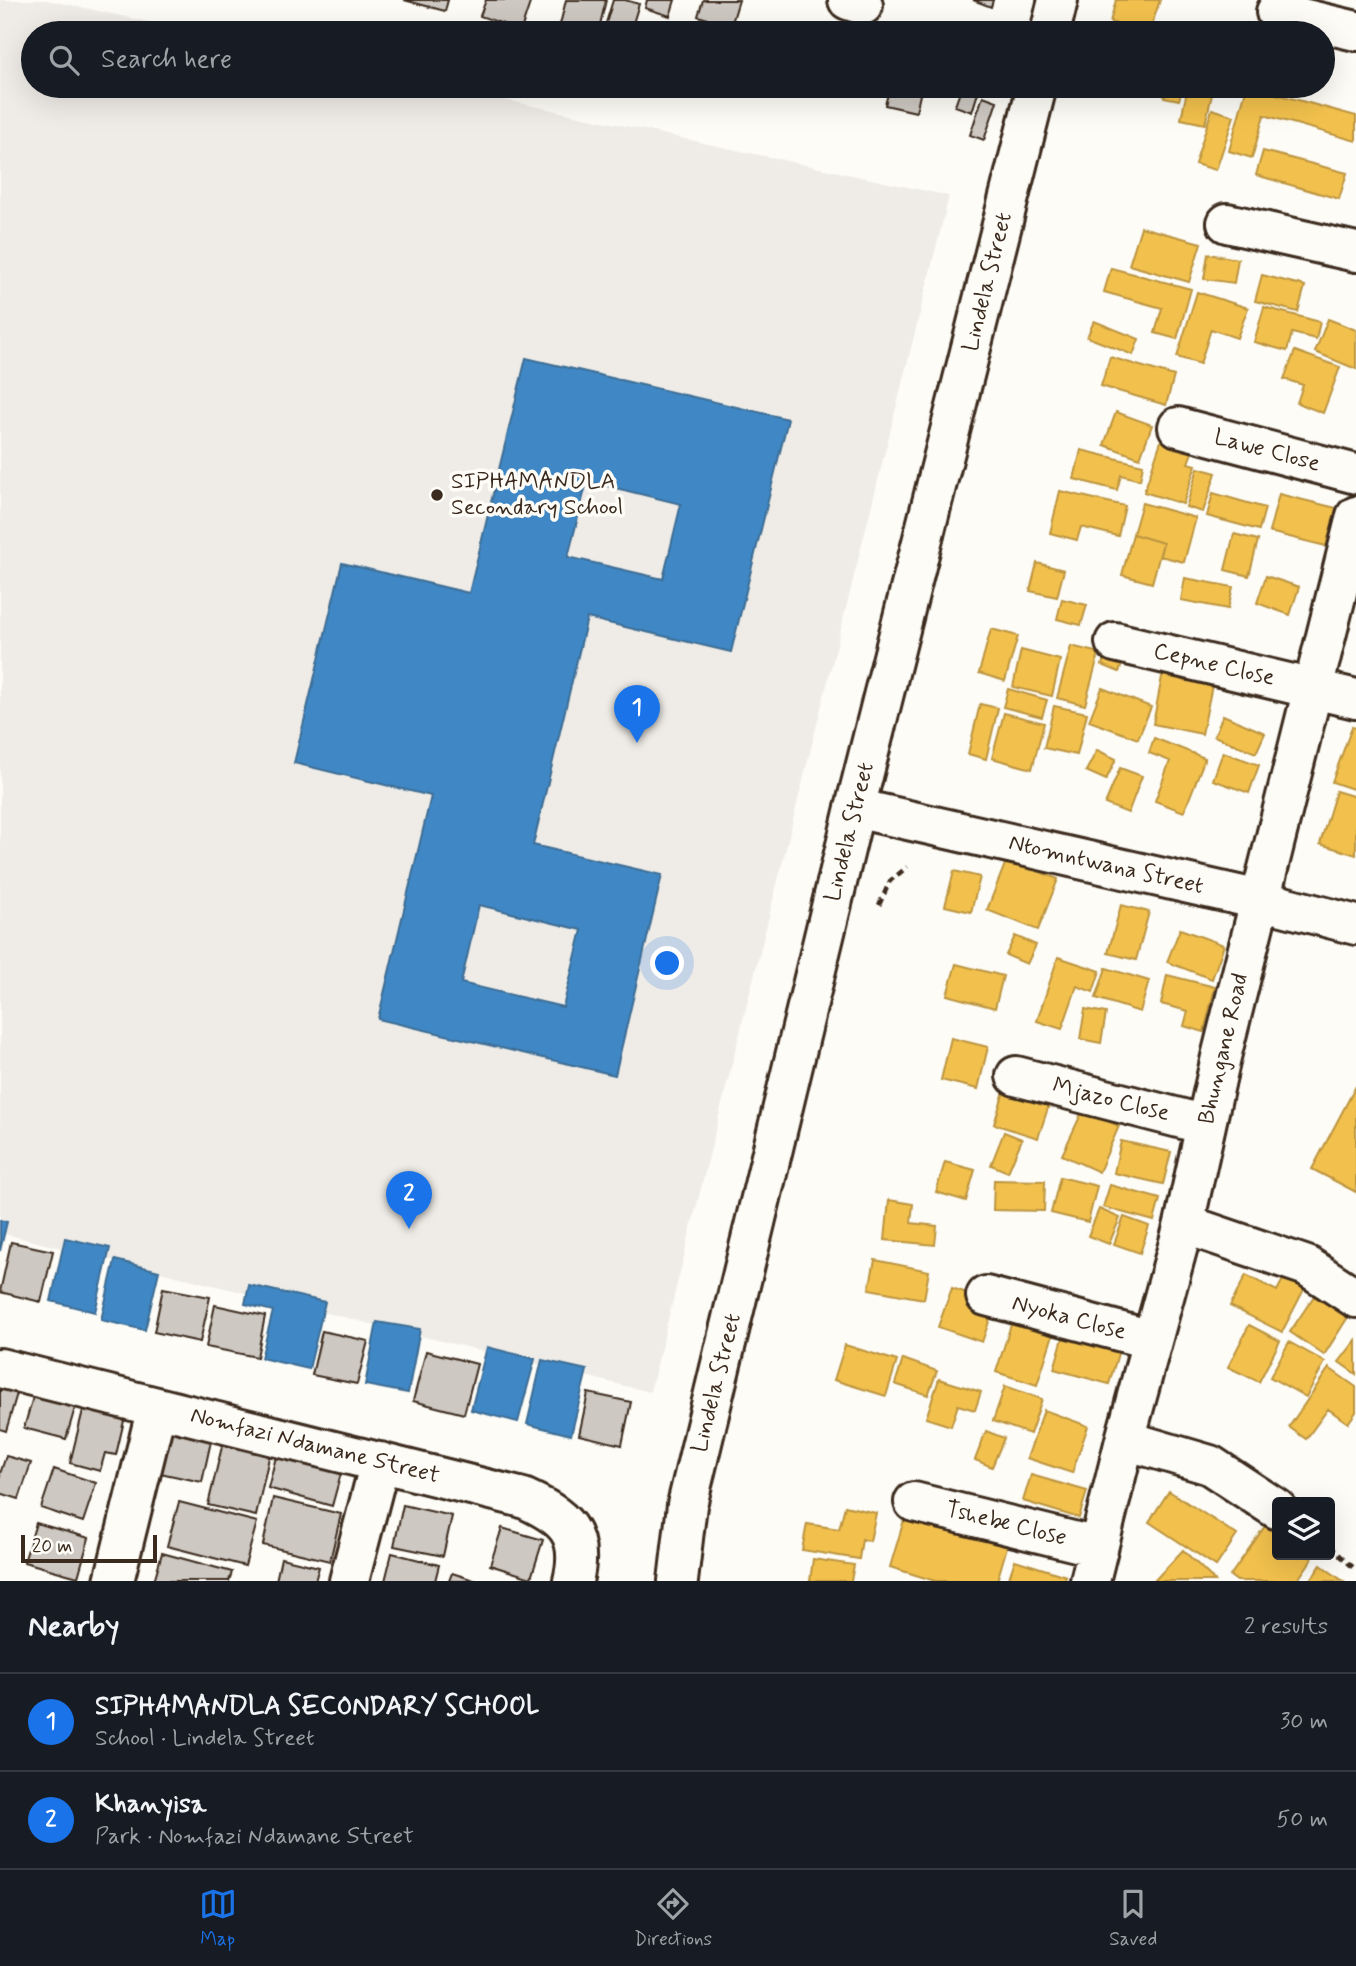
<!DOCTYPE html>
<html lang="en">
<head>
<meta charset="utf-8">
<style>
	:root { --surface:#171b24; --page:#242831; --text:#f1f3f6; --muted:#9ea1a6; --line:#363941; --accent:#1a73e8 }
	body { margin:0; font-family:Mynerve,sans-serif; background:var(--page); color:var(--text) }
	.controls { position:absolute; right:21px; bottom:21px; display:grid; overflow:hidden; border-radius:7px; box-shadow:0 7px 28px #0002 }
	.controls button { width:63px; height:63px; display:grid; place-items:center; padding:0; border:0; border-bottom:2px solid var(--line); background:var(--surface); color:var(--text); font:35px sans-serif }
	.scale { position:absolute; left:21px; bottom:18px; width:136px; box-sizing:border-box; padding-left:7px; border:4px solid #3b2a1e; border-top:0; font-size:19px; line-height:24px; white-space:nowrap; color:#3b2a1e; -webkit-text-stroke:5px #fdfcf7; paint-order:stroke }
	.you { position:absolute; left:668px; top:964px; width:24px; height:24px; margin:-18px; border:5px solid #fff; border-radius:50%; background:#1a73e8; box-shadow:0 0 0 10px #1a73e833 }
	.badge { display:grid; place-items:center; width:46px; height:46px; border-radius:50%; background:var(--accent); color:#fff; font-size:23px; font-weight:700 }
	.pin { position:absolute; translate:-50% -58px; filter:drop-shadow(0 2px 4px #0008) }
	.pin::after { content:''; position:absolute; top:37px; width:24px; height:21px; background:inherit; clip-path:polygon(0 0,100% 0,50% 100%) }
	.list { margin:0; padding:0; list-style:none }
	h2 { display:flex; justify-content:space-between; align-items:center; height:91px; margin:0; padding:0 28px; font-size:30px }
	h2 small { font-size:23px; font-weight:400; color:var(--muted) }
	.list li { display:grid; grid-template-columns:46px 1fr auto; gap:21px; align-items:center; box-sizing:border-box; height:98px; padding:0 28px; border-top:2px solid var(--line) }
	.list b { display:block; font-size:26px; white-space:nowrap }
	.list p { margin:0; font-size:23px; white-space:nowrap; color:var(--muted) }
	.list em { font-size:23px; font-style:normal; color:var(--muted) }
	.icon { flex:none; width:38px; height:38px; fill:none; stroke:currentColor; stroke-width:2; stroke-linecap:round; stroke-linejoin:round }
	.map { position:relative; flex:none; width:1356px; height:1581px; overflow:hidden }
	.search { position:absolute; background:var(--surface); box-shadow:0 7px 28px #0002; left:21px; right:21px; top:21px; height:77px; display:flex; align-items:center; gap:18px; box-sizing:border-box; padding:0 24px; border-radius:38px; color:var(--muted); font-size:26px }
	.sheet { height:287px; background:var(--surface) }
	nav { display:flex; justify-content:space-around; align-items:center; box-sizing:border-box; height:98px; border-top:2px solid var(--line); background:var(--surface); font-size:19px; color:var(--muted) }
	nav a { display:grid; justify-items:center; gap:4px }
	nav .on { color:var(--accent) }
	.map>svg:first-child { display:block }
</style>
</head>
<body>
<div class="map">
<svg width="1356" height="1581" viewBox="0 0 1356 1581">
	<rect width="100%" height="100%" fill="#fdfcf7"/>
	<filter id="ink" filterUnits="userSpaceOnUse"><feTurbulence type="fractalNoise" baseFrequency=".0143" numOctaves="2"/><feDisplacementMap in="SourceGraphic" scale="14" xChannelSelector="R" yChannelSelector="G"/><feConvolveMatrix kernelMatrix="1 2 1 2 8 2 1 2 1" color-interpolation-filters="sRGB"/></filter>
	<g filter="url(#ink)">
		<path fill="#efece7" d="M0 0H47L200 33H33V86H441L949 196 650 1392 0 1233Z"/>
		<path fill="#f2c14e" stroke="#bb9440" stroke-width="2" d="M1116 0H1160L1149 33 1110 22Z
			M1166 86H1183L1179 100 1164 97Z
			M1188 86H1214L1205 124 1181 119Z
			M1247 86 1356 116V141L1264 115 1252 158 1229 151Z
			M1212 109 1234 116 1216 170 1195 164Z
			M1263 151 1347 173 1339 199 1256 175Z
			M1141 227 1201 243 1189 282 1129 265Z
			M1208 254 1238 259 1234 283 1204 279Z
			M1111 268 1191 289 1177 339 1155 333 1162 308 1104 292Z
			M1262 275 1305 286 1298 312 1255 301Z
			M1197 292 1248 308 1237 338 1211 329 1200 364 1177 357Z
			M1264 307 1320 322 1316 339 1292 333 1287 351 1254 342Z
			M1328 319 1356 330V369L1315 352Z
			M1094 321 1139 339 1133 355 1087 337Z
			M1295 351 1340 367 1323 413 1297 403 1303 385 1284 379Z
			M1110 357 1174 376 1166 405 1101 386Z
			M1116 412 1152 425 1140 458 1104 445Z
			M1165 429 1197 439 1188 463 1196 465 1183 504 1144 492Z
			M1081 450 1143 465 1140 480 1121 475 1117 490 1074 479Z
			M1198 468 1216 473 1203 512 1186 507Z
			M1060 491 1125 506 1118 536 1081 527 1077 540 1050 533Z
			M1213 493 1265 508 1259 530 1207 516Z
			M1279 494 1336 508 1326 546 1269 532Z
			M1142 503 1196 518 1184 562 1160 556 1163 543 1133 534Z
			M1133 534 1163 543 1152 583 1122 575Z
			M1234 534 1258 540 1249 576 1225 570Z
			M1037 563 1064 570 1057 597 1030 591Z
			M1266 576 1299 587 1290 615 1257 603Z
			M1185 578 1233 587 1228 609 1181 600Z
			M1062 599 1087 605 1081 625 1057 619Z
			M991 629 1018 636 1005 681 979 673Z
			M1071 646 1099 653 1085 705 1057 698Z
			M1110 646 1127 652 1119 672 1102 665Z
			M1021 650 1060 660 1052 696 1013 687Z
			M1166 656 1216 666 1202 734 1153 724Z
			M1102 688 1151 707 1138 739 1089 721Z
			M1008 689 1047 700 1042 717 1003 707Z
			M980 704 998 708 986 759 968 754Z
			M1054 706 1087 713 1077 755 1044 748Z
			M1004 713 1044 723 1032 769 992 758Z
			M1223 715 1265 733 1256 753 1214 736Z
			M1352 727 1356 728V790L1332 782Z
			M1154 738 1205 758 1184 812 1155 801 1170 761 1149 753Z
			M1097 750 1116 759 1106 780 1086 771Z
			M1223 752 1259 765 1249 793 1213 780Z
			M1120 768 1142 776 1128 813 1105 804Z
			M1336 791 1356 797V855L1320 844Z
			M1007 859 1058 879 1038 930 987 910Z
			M954 871 980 877 971 912 945 906Z
			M1121 905 1149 912 1136 960 1108 953Z
			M1180 929 1224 945 1212 979 1167 962Z
			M1015 936 1036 945 1027 964 1006 955Z
			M1058 957 1100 971 1093 992 1077 986 1062 1029 1037 1021Z
			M956 964 1003 976 995 1008 947 995Z
			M1106 968 1149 981 1140 1012 1096 998Z
			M1167 975 1215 987 1204 1032 1184 1026 1188 1011 1161 1004Z
			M1085 1009 1106 1013 1101 1043 1080 1039Z
			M951 1038 988 1047 978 1089 941 1080Z
			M1006 1085 1051 1099 1038 1138 994 1124Z
			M1356 1086V1192L1312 1169Z
			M1083 1110 1119 1126 1099 1172 1062 1155Z
			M1004 1132 1022 1139 1008 1172 991 1165Z
			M1121 1141 1171 1152 1163 1184 1114 1173Z
			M945 1162 975 1170 966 1201 936 1192Z
			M1060 1177 1097 1186 1088 1222 1051 1213Z
			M994 1180 1045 1181 1044 1211 993 1210Z
			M1110 1185 1160 1199 1154 1221 1103 1207Z
			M889 1200 913 1204 911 1223 937 1226 935 1245 885 1240Z
			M1099 1209 1120 1218 1109 1244 1088 1236Z
			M1124 1217 1149 1226 1140 1253 1114 1244Z
			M875 1260 929 1271 924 1299 869 1289Z
			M1291 1264 1312 1274 1282 1332 1230 1306 1246 1275 1277 1291Z
			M952 1288 979 1297 992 1313 982 1342 938 1327Z
			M1314 1296 1348 1317 1324 1355 1290 1332Z
			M1015 1312 1056 1325 1037 1385 996 1372Z
			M1067 1324 1122 1340 1109 1384 1054 1369Z
			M1249 1325 1280 1341 1259 1382 1228 1367Z
			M1356 1340V1374L1339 1362Z
			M1289 1342 1325 1362 1306 1397 1270 1377Z
			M845 1345 897 1361 886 1396 834 1380Z
			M903 1359 937 1371 928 1395 895 1384Z
			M1329 1368 1356 1387V1412L1348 1423 1328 1409 1306 1439 1289 1427Z
			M939 1379 981 1392 975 1410 958 1405 951 1426 926 1418Z
			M1005 1386 1042 1399 1030 1434 993 1421Z
			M1044 1410 1088 1426 1072 1473 1027 1458Z
			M986 1431 1004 1438 992 1467 975 1460Z
			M1031 1475 1087 1491 1079 1518 1023 1501Z
			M1169 1491 1237 1535 1216 1566 1149 1522Z
			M910 1500 1012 1530 997 1581H935L890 1567Z
			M845 1506 876 1513 870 1541 862 1539 859 1559 802 1550 807 1524 839 1529Z
			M1265 1526 1277 1535V1555H1306L1312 1559 1297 1581H1237L1230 1576Z
			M1183 1550 1215 1581H1154Z
			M813 1559 854 1565 851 1581H810Z
			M1015 1560 1066 1576 1064 1581H1008Z
			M1321 1565 1343 1581H1310Z"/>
		<path fill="#3f88c5" stroke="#3e6c93" stroke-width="2" fill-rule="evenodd" d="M526 358 788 419 731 652 587 618 533 845 662 875 615 1075 378 1019 431 796 294 763 342 563 469 593ZM587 481 681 504 663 579 568 557ZM479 905 582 930 563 1007 461 983Z
			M0 1220 7 1222 0 1251Z
			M65 1238 110 1248 95 1312 51 1301Z
			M115 1260 159 1271 145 1330 101 1320Z
			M249 1285 325 1302 309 1369 261 1358 273 1311 245 1304Z
			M377 1322 420 1329 408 1393 365 1385Z
			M487 1347 535 1359 518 1422 471 1410Z
			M542 1360 587 1370 571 1435 527 1424Z"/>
		<path fill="#cdc8c2" stroke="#3b2a1e" stroke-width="2" d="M404 0H448L445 11Z
			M486 0H531L521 30 480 16Z
			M566 0H606L598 33H558Z
			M613 0H625L639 4 630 33H603Z
			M647 0H675L670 16 645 8Z
			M703 0H739L731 26 698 16Z
			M973 0H993L991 7Z
			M740 86H767L766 92Z
			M826 86H853L851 92Z
			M890 86H922L916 112 885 105Z
			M962 86H980L972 112 955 106Z
			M986 86H1005L1004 92Z
			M983 96 997 101 984 140 970 135Z
			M11 1242 53 1251 41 1302 0 1292Z
			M163 1288 210 1297 200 1342 154 1332Z
			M215 1305 265 1316 257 1357 206 1347Z
			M322 1331 368 1341 357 1384 312 1375Z
			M426 1351 477 1364 464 1414 413 1401Z
			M0 1377 20 1383 6 1431 0 1429Z
			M37 1383 79 1394 66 1439 24 1428Z
			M588 1393 631 1402 622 1445 579 1435Z
			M86 1398 127 1408 116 1455 105 1453 100 1471 70 1463Z
			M171 1423 213 1432 202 1482 160 1473Z
			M225 1434 272 1444 256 1516 208 1505Z
			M278 1449 343 1466 332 1506 268 1488Z
			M6 1456 31 1463 19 1499 0 1493V1474Z
			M54 1469 96 1483 83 1522 41 1508Z
			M273 1498 341 1514 330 1561 263 1545Z
			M179 1502 257 1522 245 1566 167 1546Z
			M403 1505 452 1516 443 1556 394 1546Z
			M36 1523 89 1538 78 1577 24 1562Z
			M502 1528 543 1540 531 1578 490 1565Z
			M162 1553 232 1572 229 1581H154Z
			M392 1553 439 1565 435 1581H385Z
			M281 1558 319 1567 315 1581H276Z
			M452 1573 477 1581H449Z"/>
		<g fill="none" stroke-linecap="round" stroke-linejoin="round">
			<defs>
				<path id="street" d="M848 0 863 5
					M1276 12 1356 31
					M1227 223 1356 252
					M1178 427 1356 474
					M1115 642 1356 699
					M855 808 1260 900 1356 925
					M1016 1076 1206 1125
					M1184 1224 1307 1266 1356 1298
					M986 1296 1152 1340
					M0 1368 523 1498C563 1516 585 1532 573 1581
					M1125 1440 1210 1465 1277 1509
					M914 1502 1097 1547
					M114 1581 157 1407
					M349 1581 380 1462
					M1090 1581 1125 1440 1184 1224 1221 1057 1356 516"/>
				<path id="secondary" d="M1050 33 1058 0
					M678 1581 687 1505 855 808 1037 86"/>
			</defs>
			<use href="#street" stroke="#3b2a1e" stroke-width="44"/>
			<use href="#secondary" stroke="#3b2a1e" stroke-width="44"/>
			<path stroke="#3b2a1e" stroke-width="4.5" stroke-dasharray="7 5" stroke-linecap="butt" d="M879 905 890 881 907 867
				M1330 1546 1356 1570"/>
			<use href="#street" stroke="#fdfcf7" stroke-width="38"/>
			<use href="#secondary" stroke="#fdfcf7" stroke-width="38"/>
		</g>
	</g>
	<circle fill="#3b2a1e" stroke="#fdfcf7" stroke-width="2.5" cx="437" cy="495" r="7"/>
	<g text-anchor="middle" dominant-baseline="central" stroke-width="7" stroke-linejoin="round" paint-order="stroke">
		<g font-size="23" fill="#3b2a1e" stroke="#fdfcf7">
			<text transform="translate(988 282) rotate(-76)">Lindela Street</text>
			<text transform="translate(1267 451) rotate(15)">Lawe Close</text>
			<text transform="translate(1214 665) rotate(13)">Cepne Close</text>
			<text transform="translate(850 832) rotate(-76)">Lindela Street</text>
			<text transform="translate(1106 865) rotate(13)">Ntomntwana Street</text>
			<text transform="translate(1224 1049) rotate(-77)">Bhungane Road</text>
			<text transform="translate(1111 1100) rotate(14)">Mjazo Close</text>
			<text transform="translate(1069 1318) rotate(15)">Nyoka Close</text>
			<text transform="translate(717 1383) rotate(-76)">Lindela Street</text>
			<text transform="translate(315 1446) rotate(14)">Nomfazi Ndamane Street</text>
			<text transform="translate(1006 1524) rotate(14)">Tshebe Close</text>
		</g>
		<g font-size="23" fill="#3b2a1e" stroke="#fdfcf7" text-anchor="start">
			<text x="451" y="482">SIPHAMANDLA<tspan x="451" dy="26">Secondary School</tspan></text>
		</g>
	</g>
</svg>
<div class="controls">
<button><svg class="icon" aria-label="layers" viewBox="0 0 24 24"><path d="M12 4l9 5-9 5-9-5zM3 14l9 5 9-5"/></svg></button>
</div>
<div class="scale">20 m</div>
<div class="you"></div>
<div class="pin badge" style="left:637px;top:743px">1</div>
<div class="pin badge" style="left:409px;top:1229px">2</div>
<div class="search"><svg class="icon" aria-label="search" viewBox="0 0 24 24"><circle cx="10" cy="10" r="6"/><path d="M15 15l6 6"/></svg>Search here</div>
</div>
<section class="sheet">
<h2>Nearby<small>2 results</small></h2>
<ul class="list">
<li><span class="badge">1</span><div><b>SIPHAMANDLA SECONDARY SCHOOL</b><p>School · Lindela Street</p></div><em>30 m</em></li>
<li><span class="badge">2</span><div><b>Khanyisa</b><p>Park · Nomfazi Ndamane Street</p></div><em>50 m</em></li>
</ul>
</section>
<nav>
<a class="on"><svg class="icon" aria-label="map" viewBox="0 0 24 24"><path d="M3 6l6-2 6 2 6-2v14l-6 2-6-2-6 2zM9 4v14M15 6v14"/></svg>Map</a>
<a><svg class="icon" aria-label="directions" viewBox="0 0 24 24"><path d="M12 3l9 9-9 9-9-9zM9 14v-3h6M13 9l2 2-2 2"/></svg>Directions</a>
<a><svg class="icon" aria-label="saved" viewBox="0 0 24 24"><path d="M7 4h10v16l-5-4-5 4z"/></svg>Saved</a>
</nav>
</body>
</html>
